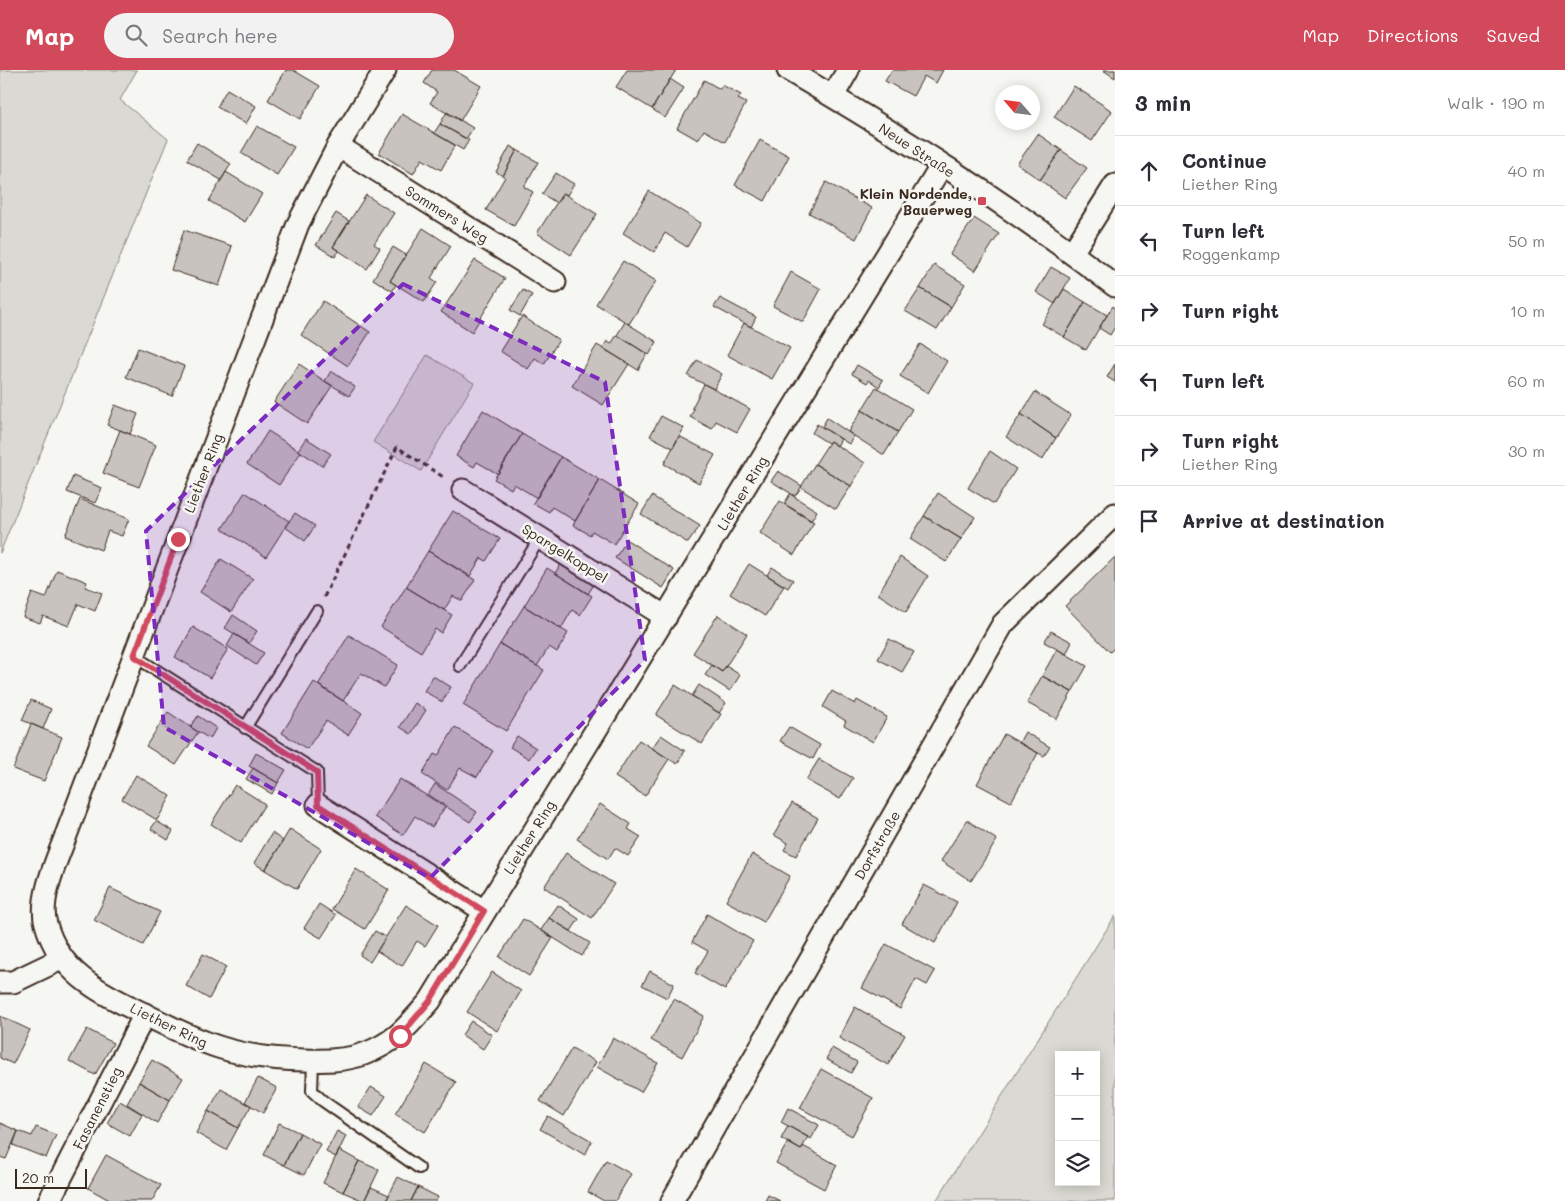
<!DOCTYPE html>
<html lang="en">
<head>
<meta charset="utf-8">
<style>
	:root { --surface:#fff; --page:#f2f2f3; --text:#2b2b33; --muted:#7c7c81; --line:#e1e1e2; --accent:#d1495b }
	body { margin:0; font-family:Mali,sans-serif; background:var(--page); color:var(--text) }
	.controls { position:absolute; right:15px; bottom:15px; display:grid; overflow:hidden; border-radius:0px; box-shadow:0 2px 12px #0003 }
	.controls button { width:45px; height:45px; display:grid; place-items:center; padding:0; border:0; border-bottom:1px solid var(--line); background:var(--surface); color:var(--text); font:25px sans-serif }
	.compass { position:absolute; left:995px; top:15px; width:45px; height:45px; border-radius:50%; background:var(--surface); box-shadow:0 2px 12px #0003; rotate:298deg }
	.scale { position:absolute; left:15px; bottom:12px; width:72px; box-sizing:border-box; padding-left:5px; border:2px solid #3b2a1e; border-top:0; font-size:14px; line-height:18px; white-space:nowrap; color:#3b2a1e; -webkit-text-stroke:4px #f6f6f2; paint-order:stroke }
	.stop { position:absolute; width:15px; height:15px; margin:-11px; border:4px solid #d1495b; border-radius:50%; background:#fff }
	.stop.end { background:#d1495b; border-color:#fff; box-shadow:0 1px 5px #0008 }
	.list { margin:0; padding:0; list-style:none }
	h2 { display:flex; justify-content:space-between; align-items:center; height:65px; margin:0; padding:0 20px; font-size:21px }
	h2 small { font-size:16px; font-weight:400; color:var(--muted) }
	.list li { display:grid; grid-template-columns:32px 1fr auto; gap:15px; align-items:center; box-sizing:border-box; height:70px; padding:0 20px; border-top:1px solid var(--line) }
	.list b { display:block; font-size:19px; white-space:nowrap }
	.list p { margin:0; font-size:16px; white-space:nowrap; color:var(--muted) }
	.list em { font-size:16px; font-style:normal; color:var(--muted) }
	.icon { flex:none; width:28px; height:28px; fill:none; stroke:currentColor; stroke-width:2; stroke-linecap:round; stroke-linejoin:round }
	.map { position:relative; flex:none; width:1115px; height:1131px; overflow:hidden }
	header { display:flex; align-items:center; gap:30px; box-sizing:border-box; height:70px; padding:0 25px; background:var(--accent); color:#fff }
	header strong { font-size:24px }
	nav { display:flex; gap:28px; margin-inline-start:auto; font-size:18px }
	.search { width:350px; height:45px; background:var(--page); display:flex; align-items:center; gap:12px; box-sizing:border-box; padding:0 18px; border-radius:28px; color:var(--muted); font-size:19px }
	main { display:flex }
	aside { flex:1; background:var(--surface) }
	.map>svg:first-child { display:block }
</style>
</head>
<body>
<header>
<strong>Map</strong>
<div class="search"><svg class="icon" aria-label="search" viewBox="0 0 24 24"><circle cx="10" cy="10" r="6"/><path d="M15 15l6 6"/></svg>Search here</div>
<nav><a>Map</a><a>Directions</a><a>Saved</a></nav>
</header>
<main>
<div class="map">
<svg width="1115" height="1131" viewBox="0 0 1115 1131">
	<rect width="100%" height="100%" fill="#f6f6f2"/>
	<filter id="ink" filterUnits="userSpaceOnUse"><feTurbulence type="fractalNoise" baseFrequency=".02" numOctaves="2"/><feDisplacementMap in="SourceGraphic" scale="10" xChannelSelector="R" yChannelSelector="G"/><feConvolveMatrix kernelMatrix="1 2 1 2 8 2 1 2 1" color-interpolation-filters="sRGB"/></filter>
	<g filter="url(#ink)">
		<path fill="#dad9d3" stroke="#8a8278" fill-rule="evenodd" d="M0 0H137L120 30 168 69 0 483Z
			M427 285 474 313 421 401 373 372Z
			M1115 846V1131H936ZM1059 985H1096V1112H1059Z"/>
		<path fill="#c8c3be" stroke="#3b2a1e" d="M286 0H293L320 16 300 49 268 30Z
			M432 0H454L481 16 460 51 430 33 437 22 424 13Z
			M627 0H676L652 39 616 17Z
			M892 0H943L936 13 924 6 913 26 885 11Z
			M1103 0H1115V8Z
			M670 9 684 18 665 48 652 39Z
			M704 10 720 19 722 15 741 25 738 29 746 33 725 72 704 60 698 70 677 58Z
			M1074 16 1112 41 1092 71 1054 47Z
			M227 19 256 36 246 54 217 37Z
			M447 42 473 58 466 69 440 54Z
			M402 44 455 75 441 100 422 89 413 104 379 83Z
			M440 54 469 70 463 80 434 63Z
			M257 56 294 77 277 105 241 83Z
			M1038 64 1061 80 1040 110 1017 94Z
			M760 70 789 86 765 131 735 115Z
			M197 73 231 94 221 110 187 90Z
			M510 76 517 80 503 106 496 102Z
			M517 80 538 92 524 117 533 122 514 156 486 140 505 107 503 106Z
			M1061 80 1087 98 1065 128 1040 110Z
			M226 102 262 124 245 152 209 131Z
			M556 103 574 114 567 125 563 123 557 133 542 124Z
			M826 112 872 138 856 169 809 143Z
			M649 121 701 153 687 177 665 163 654 182 623 163Z
			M563 123 597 144 571 185 537 163Z
			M366 125 394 143 374 174 380 178 367 199 333 177Z
			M336 143 349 151 333 177 339 181 335 187 316 175Z
			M974 148 999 164 975 201 950 184Z
			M423 158 451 176 431 208 437 212 424 232 390 211Z
			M184 160 232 176 219 216 171 200Z
			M393 177 406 185 390 211 396 215 392 221 373 209Z
			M475 190 505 208 472 262 441 242Z
			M623 191 656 211 629 254 596 234Z
			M934 195 965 214 951 237 920 218Z
			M1051 197 1070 208 1055 234 1036 222Z
			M791 202 821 219 803 252 773 236Z
			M920 218 951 237 937 260 905 241Z
			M1064 219 1085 232 1064 267 1042 254Z
			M523 220 532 225 520 246 510 240Z
			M720 228 756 247 751 257 714 237Z
			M323 231 370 262 348 296 301 265Z
			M1085 232 1107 245 1086 280 1064 267Z
			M1113 236 1115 238V257L1110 265 1099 258Z
			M522 246 559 270 544 294 535 288 528 299 500 281Z
			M625 252 657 272 649 285 617 265Z
			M744 253 790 278 772 309 727 285Z
			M617 265 647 284 638 300 603 278 607 271 611 274Z
			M920 274 947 291 928 323 900 306Z
			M597 275 629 294 603 335 572 316Z
			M138 278 184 296 172 326 126 307Z
			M697 290 722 304 714 319 688 306Z
			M299 294 332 316 307 354 274 332Z
			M1115 294V312L1107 307Z
			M857 295 883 310 879 317 869 310 867 313 852 304Z
			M331 301 355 317 349 326 325 311Z
			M704 314 750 339 737 362 716 351 712 359 690 347 694 339 692 338Z
			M876 317 912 339 898 362 862 340Z
			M1035 322 1071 345 1056 368 1021 344Z
			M115 335 138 344 130 364 107 355Z
			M483 340 522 364 498 404 477 392 474 397 456 386Z
			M862 340 898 362 884 385 848 362Z
			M1021 344 1056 368 1042 390 1006 367Z
			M661 346 684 358 673 378 650 366Z
			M827 348 854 366 849 374 822 357Z
			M817 354 841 369 837 376 830 371 828 373 812 363Z
			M120 360 156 375 139 417 103 403Z
			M268 361 301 382 279 415 247 394Z
			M522 364 561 387 537 428 514 414 511 419 494 409Z
			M679 366 715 385 699 413 664 394Z
			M306 368 331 384 322 396 298 380Z
			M830 371 865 393 851 416 815 394Z
			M990 381 1016 399 994 434 968 418Z
			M561 387 600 410 575 451 552 437 549 442 533 433Z
			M815 394 851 416 836 439 801 417Z
			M778 401 802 416 795 426 771 411Z
			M73 406 102 418 95 433 67 422Z
			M600 410 639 434 614 474 592 461 590 465 573 455Z
			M245 422 289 451 266 487 222 459Z
			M938 423 975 447 961 469 924 446Z
			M790 424 817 441 811 451 784 434Z
			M652 426 700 456 688 473 641 444Z
			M80 429 129 449 122 466 108 461 101 480 65 466Z
			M780 431 814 452 794 485 760 463Z
			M453 441 500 469 486 491 481 488 470 506 428 481Z
			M295 443 315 456 305 471 285 457Z
			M924 446 961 469 946 492 910 469Z
			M627 470 674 500 663 518 615 488Z
			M428 481 475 510 462 531 453 526 444 540 406 517Z
			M900 487 928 506 906 542 878 524Z
			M1115 487V577L1110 582 1065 536Z
			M221 489 253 509 231 542 200 522Z
			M563 491 596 511 588 524 555 503Z
			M749 494 784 516 765 546 730 524Z
			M772 497 793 510 788 518 767 505Z
			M547 498 592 526 580 545 572 540 561 559 524 536Z
			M57 500 87 512 85 517 102 523 95 541 78 534 69 556 43 546 40 553 23 547 32 523 46 528Z
			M406 517 452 545 441 563 435 559 421 582 381 557Z
			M524 536 568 563 557 582 549 577 537 596 500 574Z
			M233 545 257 561 249 573 225 558Z
			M718 545 747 564 722 602 693 583Z
			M193 557 228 579 210 608 175 587Z
			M1051 561 1072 572 1066 584 1044 572Z
			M234 564 264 583 256 595 227 576Z
			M349 565 398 595 384 617 361 603 343 631 318 615Z
			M889 569 914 582 902 602 878 589Z
			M500 574 544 600 506 661 463 635Z
			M1057 579 1087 596 1072 622 1042 606Z
			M712 595 722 602 726 596 740 605 730 621 705 605Z
			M433 606 451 617 442 632 424 621Z
			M1042 606 1072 622 1057 649 1027 633Z
			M314 612 362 643 348 665 326 651 307 679 282 663Z
			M675 615 721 644 702 674 656 645Z
			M699 615 726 633 719 643 692 626Z
			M832 621 855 634 857 630 887 647 873 672 844 655 846 651 823 637Z
			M31 630 51 639 43 659 22 650Z
			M415 633 426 640 411 664 400 657Z
			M168 642 198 662 176 695 146 676Z
			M198 646 216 658 210 669 190 657Z
			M31 654 62 667 44 711 13 699Z
			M455 657 493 681 477 707 460 698 447 720 422 704 434 684 438 686Z
			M789 657 820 675 813 689 780 671Z
			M1025 662 1050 677 1044 686 1019 673Z
			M1004 664 1038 683 1011 732 977 714Z
			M661 665 685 681 677 694 652 678Z
			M517 666 536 678 529 689 510 677Z
			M639 670 669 689 645 726 615 707Z
			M256 683 286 700 278 713 249 696Z
			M819 689 853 708 840 729 806 710Z
			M253 698 278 713 272 724 246 709Z
			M136 705 171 726 157 750 122 729Z
			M400 709 445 737 432 757 415 746 403 765 375 747Z
			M435 714 477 742 470 752 428 725Z
			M235 715 265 734 241 773 211 754Z
			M792 733 818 748 796 786 784 780 788 773 774 765Z
			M600 734 631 754 628 759 641 767 628 786 615 778 608 789 577 769Z
			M967 750 997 770 971 811 941 791Z
			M156 751 173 761 168 770 151 759Z
			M290 759 321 779 297 819 265 800Z
			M272 763 283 771 265 800 254 793Z
			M566 783 614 814 592 848 544 817Z
			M752 784 790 806 764 852 726 831Z
			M356 799 389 820 365 859 332 839Z
			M924 815 957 832 935 873 902 854Z
			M110 818 160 842 143 875 94 850Z
			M319 834 336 845 321 868 304 858Z
			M406 835 438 855 425 876 417 871 402 896 377 881Z
			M558 835 579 849 571 861 549 848Z
			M707 844 753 871 725 920 695 903 708 881 692 872Z
			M549 848 590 873 582 886 541 860Z
			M523 849 553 868 529 906 499 887Z
			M375 861 386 867 370 892 360 885Z
			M886 874 935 901 927 915 916 909 900 939 862 918Z
			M203 884 226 897 209 929 186 916Z
			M650 901 674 914 667 928 642 915Z
			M492 902 521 921 497 961 467 942Z
			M674 929 704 946 682 987 651 970Z
			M855 937 905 965 888 995 839 968Z
			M0 946 30 960 13 994 0 988Z
			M471 951 492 965 483 979 462 965Z
			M87 959 113 973 95 1005 69 991Z
			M613 968 658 993 641 1022 597 997Z
			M572 978 596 992 564 1046 540 1031Z
			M832 978 857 992 851 1003 826 989Z
			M152 990 183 1008 170 1030 139 1012Z
			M426 994 456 1012 425 1062 395 1044Z
			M821 999 873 1028 852 1066 800 1038Z
			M258 1008 277 1018 263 1043 245 1032Z
			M139 1012 170 1030 157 1053 127 1034Z
			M371 1017 386 1026 373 1046 358 1037Z
			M221 1019 251 1036 238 1058 208 1041Z
			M120 1031 142 1044 130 1066 107 1053Z
			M788 1038 819 1055 811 1069 781 1052Z
			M208 1041 238 1058 226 1080 196 1063Z
			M548 1046 592 1071 585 1085 540 1059Z
			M0 1053 18 1061 6 1089 0 1087Z
			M279 1053 300 1063 284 1095 264 1085Z
			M788 1056 808 1067 801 1080 781 1069Z
			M36 1057 56 1065 46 1088 13 1075 18 1061 32 1066Z
			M337 1061 346 1066 336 1087 326 1082Z
			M300 1063 320 1074 304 1105 284 1095Z
			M788 1072 801 1080 803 1076 837 1095 824 1119 776 1093Z
			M339 1080 359 1091 343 1122 323 1113Z
			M106 1085 161 1115 152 1131H111L88 1118Z
			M606 1090 631 1104 615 1131H604L588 1122Z
			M359 1091 379 1100 364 1131 343 1122Z
			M398 1107 418 1117 411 1131H386Z
			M371 1117 389 1125 386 1131H364Z
			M418 1117 438 1127 436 1131H411Z
			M768 1125 780 1131H765Z"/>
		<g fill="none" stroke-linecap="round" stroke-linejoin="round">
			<defs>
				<path id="service" d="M134 586 317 702 318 735
					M460 596 540 468
					M245 658 317 541
					M313 991 312 1021 323 1031 419 1098"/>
				<path id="minor" d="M385 0 338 76 298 154 68 760C59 785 38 828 46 854 60 904 100 922 142 943 201 973 236 989 304 990 324 991 344 991 364 984 396 972 408 956 430 931L942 95
					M788 0C900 66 1012 136 1115 216
					M833 26 848 0
					M338 76 555 212
					M1072 183 1115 115
					M463 420 666 547
					M318 735 484 841
					M0 912H13L61 889
					M49 1131 145 944
					M672 1131 1003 554 1115 444"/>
			</defs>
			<use href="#service" stroke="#3b2a1e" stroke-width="14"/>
			<use href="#minor" stroke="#3b2a1e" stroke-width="25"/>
			<path stroke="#3b2a1e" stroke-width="3" stroke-dasharray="5 4" stroke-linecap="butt" d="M324 527 397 377 445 408"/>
			<use href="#service" stroke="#f6f6f2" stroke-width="10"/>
			<use href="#minor" stroke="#f6f6f2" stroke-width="21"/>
		</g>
	</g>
	<g fill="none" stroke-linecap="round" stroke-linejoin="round" filter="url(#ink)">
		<path stroke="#d1495b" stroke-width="6" d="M178 469 134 586 317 702 318 735 484 841 430 931 400 966"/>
	</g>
	<path fill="#7b2cbf" fill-opacity="0.2" stroke="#7b2cbf" stroke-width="4" stroke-dasharray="10 6" stroke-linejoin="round" d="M403 214 605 312 645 590 430 808 164 657 146 461Z"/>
	<rect fill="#d1495b" stroke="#f6f6f2" stroke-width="2" x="977" y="126" width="10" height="10" rx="2.5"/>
	<g text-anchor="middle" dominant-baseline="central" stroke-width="5" stroke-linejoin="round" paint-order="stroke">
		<g font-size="14" fill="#3b2a1e" stroke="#f6f6f2">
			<text transform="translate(917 80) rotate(33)">Neue Straße</text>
			<text transform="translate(447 144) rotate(32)">Sommers Weg</text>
			<text transform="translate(203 403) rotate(-69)">Liether Ring</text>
			<text transform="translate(742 423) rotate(-59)">Liether Ring</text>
			<text transform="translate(565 483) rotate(32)">Spargelkoppel</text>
			<text transform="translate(529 767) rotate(-58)">Liether Ring</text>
			<text transform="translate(877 775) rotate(-60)">Dorfstraße</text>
			<text transform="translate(169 955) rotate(26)">Liether Ring</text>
			<text transform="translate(97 1038) rotate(-63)">Fasanenstieg</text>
		</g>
		<g font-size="14" font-weight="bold" fill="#3b2a1e" stroke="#f6f6f2" text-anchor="end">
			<text x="972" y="123">Klein Nordende,<tspan x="972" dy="16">Bauerweg</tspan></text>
		</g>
	</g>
</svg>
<div class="controls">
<button>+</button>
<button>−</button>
<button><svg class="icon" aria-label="layers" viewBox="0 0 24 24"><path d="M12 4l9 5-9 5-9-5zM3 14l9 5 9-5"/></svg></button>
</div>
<svg class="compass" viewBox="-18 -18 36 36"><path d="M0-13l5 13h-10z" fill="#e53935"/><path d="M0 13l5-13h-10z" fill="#7c7c81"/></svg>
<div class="scale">20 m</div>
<div class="stop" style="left:400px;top:966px"></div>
<div class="stop end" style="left:178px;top:469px"></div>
</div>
<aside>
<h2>3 min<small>Walk · 190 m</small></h2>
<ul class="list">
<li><svg class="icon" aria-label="ahead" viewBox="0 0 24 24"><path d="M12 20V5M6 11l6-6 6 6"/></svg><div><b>Continue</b><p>Liether Ring</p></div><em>40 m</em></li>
<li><svg class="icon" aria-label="left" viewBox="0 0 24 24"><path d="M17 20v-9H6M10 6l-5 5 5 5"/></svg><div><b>Turn left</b><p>Roggenkamp</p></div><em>50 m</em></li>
<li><svg class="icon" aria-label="right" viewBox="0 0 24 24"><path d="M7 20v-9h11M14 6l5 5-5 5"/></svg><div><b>Turn right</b></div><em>10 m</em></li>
<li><svg class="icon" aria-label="left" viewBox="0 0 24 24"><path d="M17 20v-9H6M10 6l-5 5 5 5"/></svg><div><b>Turn left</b></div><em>60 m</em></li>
<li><svg class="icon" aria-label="right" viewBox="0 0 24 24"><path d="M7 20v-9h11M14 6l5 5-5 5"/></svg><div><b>Turn right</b><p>Liether Ring</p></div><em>30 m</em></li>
<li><svg class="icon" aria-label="arrive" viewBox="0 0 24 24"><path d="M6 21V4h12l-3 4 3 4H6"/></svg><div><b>Arrive at destination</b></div></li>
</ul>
</aside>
</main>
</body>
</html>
